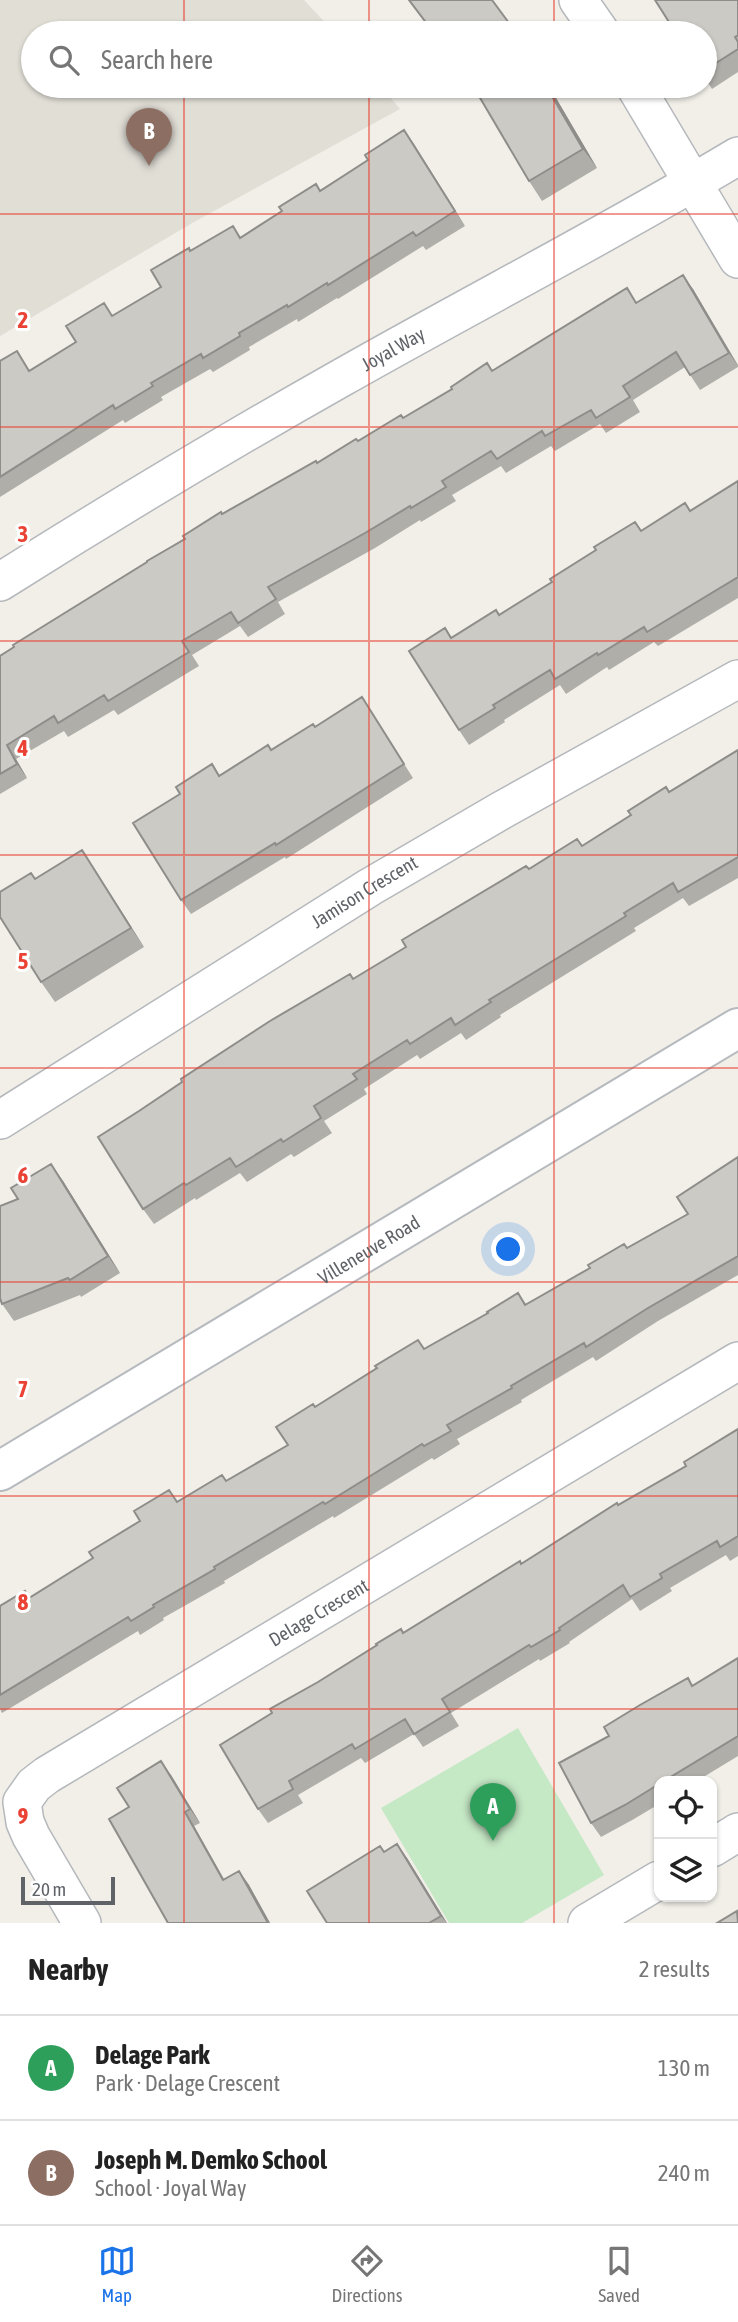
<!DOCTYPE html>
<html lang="en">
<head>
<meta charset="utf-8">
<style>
	:root { --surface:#fff; --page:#f6f6f6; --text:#222; --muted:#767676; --line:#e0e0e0; --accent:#1a73e8 }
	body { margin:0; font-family:"Asap Condensed",sans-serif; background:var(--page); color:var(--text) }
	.controls { position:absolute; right:21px; bottom:21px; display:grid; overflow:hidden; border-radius:14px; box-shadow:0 2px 5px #0004 }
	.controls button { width:63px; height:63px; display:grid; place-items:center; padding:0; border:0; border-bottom:2px solid var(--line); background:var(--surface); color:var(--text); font:35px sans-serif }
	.scale { position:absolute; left:21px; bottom:18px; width:94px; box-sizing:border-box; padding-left:7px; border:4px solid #5f6368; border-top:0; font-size:19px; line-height:24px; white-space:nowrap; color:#5f6368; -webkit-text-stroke:5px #fff; paint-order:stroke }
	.you { position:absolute; left:509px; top:1250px; width:24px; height:24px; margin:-18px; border:5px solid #fff; border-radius:50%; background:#1a73e8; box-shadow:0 0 0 10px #1a73e833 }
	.badge { display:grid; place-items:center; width:46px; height:46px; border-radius:50%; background:var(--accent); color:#fff; font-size:23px; font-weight:700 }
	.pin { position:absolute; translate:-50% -58px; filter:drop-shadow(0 2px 4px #0008) }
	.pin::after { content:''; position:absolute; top:37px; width:24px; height:21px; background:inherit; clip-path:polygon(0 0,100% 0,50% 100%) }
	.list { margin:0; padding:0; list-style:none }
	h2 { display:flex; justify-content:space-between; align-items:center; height:91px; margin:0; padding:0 28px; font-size:30px }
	h2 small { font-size:23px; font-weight:400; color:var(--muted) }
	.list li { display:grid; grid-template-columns:46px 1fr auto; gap:21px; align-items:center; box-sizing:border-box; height:105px; padding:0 28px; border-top:2px solid var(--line) }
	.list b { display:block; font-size:26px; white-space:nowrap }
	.list p { margin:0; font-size:23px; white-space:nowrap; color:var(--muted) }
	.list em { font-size:23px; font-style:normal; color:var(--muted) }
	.icon { flex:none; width:38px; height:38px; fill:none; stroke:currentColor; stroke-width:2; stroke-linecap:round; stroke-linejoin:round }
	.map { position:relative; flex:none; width:738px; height:1923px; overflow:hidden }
	.search { position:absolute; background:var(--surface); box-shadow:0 2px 5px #0004; left:21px; right:21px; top:21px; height:77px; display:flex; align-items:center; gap:18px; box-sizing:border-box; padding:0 24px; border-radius:38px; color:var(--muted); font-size:26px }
	.sheet { height:301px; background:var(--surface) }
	nav { display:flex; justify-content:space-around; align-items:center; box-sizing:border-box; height:98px; border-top:2px solid var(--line); background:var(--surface); font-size:19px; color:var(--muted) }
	nav a { display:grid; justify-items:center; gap:4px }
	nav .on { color:var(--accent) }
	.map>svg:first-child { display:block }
</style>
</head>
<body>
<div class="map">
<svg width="738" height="1923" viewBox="0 0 738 1923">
	<rect width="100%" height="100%" fill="#f1efe8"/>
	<path fill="#e1ded6" d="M0 0H304L335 33H33V86H381L400 109 194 222 0 336Z"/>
	<path fill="#c5e8c5" d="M518 1728 604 1875 522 1923H449L381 1808Z"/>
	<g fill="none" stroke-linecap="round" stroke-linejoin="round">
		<defs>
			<g id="street">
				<path d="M578 0 601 33"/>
				<path d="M635 86 738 259"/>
				<path id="s1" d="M0 582C112 511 226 443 341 378 473 303 608 234 738 156"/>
				<path id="s2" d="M0 1120 370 887 502 810 738 679"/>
				<path d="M712 1848 738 1832"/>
				<path id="s3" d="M82 1923 31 1836 25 1822 22 1802 34 1785 47 1775 738 1361"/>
				<path d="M587 1923 659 1880"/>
			</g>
			<g id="secondary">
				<path id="s4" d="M0 1471 738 1028"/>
			</g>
		</defs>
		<use href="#street" stroke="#b5b8bc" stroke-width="40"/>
		<use href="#secondary" stroke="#b6babf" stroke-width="42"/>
		<use href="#street" stroke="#fff" stroke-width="37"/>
		<use href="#secondary" stroke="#fff" stroke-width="38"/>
	</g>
	<path fill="#afaea9" d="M408 0H492L517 33H433Z
		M738 0V72L712 89 705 78V33Z
		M473 86H549L597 168 542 201 529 181Z
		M404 130 465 226 426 250 423 246 338 299 337 298 298 322 297 319 249 347 250 350 213 372 210 369 161 397 163 400 125 423 123 420 0 497V361L30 370 76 342 113 315 161 287 191 251 233 226 241 238 320 190 368 160Z
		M693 289 738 365V367L700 390 685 367 633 400 640 412 606 433 600 424 555 451 551 446 506 473 501 466 452 495 456 501 421 522 420 520 375 548 278 602 285 614 248 637 240 626 192 655 199 666 118 715 114 710 68 737 64 731 16 759 27 778 0 794V656L222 514 358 441 493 370 637 302Z
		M738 481V598L658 646 654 642 609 670 607 667 566 694 560 685 504 720 505 722 469 745 459 730 445 628 452 638 499 615 552 582 596 550 690 511Z
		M362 697 413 778 286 859 285 857 191 914 181 900 180 794 212 764 220 776 315 727Z
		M738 750V878L689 906 683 898 634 928 636 931 500 1015 501 1017 466 1040 461 1033 420 1059 417 1055 364 1089 367 1094 324 1121 332 1133 294 1157 291 1154 247 1182 240 1173 196 1200 195 1198 154 1224 143 1209 354 979 529 869 582 846Z
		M82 850 95 870 144 947 55 1002 41 982 35 879Z
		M738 1157V1275L658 1321 596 1361 593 1357 521 1400 522 1402 457 1439 460 1444 434 1460 432 1458 334 1518 333 1516 224 1581 225 1583 163 1618 164 1620 140 1635 138 1631 2 1713 0 1709V1606L25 1591 30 1598 93 1558 140 1521 169 1490 178 1502 227 1481 288 1445 315 1407 424 1349 488 1313 518 1293 526 1304 688 1214Z
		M51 1164 63 1181 120 1273 81 1297 80 1295 14 1321 2 1304 18 1199Z
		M738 1429V1556L730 1561 726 1555 670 1588 672 1591 640 1611 632 1599 569 1642 570 1643 540 1661 539 1659 451 1713 459 1726 423 1747 414 1734 365 1763 361 1758 298 1795 303 1803 268 1823 258 1809 272 1713 318 1682 377 1645 403 1633 686 1466Z
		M738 1658V1756L697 1781H659V1804L634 1819 601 1837 591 1823 609 1736Z
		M171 1775 200 1823 194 1826 224 1879 239 1871 249 1885 270 1923H168L129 1807Z
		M384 1852 407 1858 447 1923H327Z"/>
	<path fill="#8f8d8a" d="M546 86H549L597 168 583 149Z
		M404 130 414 144 465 226 455 211Z
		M683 275 693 289 738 366 729 353Z
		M7 745 16 759 27 778 17 764Z
		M82 850 95 870 144 947 131 928Z
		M51 1164 63 1181 120 1273 108 1256Z
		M161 1761 171 1775 200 1823 190 1809Z
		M185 1812 194 1826 232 1894 223 1880Z
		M397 1844 407 1858 447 1923 441 1916Z
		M239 1871 249 1885 270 1923H268Z"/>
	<path fill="#cccac5" stroke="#8f8d8a" stroke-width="2" d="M409 0H492L509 23 516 33H434Z
		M655 0H738V35L735 37 738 42V49L705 70V33H676Z
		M473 86H546L583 149 529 181Z
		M404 130 455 211 416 236 413 232 328 285 327 283 288 307 287 305 239 333 240 336 203 358 201 354 151 383 153 386 115 409 113 405 0 477V361L17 351 29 371 76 342 66 326 104 303 112 316 161 287 151 270 189 248 190 251 233 226 240 238 282 211 279 207 316 184 320 191 368 160 365 155Z
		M683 275 729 353 690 375 676 352 623 386 630 397 596 418 591 410 545 436 542 431 497 459 491 451 442 481 446 487 411 508 410 506 365 533 268 587 276 599 238 623 231 612 182 641 189 652 108 701 104 695 58 723 54 716 7 745 17 764 0 774V656L14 647 13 645 147 562V561L185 539 183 536 221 512 222 514 316 461 317 463 356 439 358 441 401 415 403 418 452 389 451 387 487 363 492 371 627 288 636 303Z
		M738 481V577L647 632 644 627 598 655 597 653 555 679 550 670 493 705 495 708 459 730 409 651 445 628 451 638 496 610 499 615 552 582 550 579 596 550 594 547 635 522 641 531 685 503 690 511Z
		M362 697 404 764 276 845 275 843 181 900 133 823 180 794 176 787 212 764 219 776 268 745 271 750 313 724 315 727Z
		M738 750V857L678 892 673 883 624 913 626 916 489 1000 491 1002 455 1025 451 1018 410 1044 407 1040 353 1074 357 1079 314 1106 321 1118 283 1142 281 1139 236 1167 230 1158 186 1185 184 1183 143 1209 98 1137 139 1111 182 1082 181 1079 270 1021 350 974 353 979 406 947 402 940 526 866 529 869 577 839 582 846 631 815 628 811 666 787 669 792Z
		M82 850 131 928 41 982 0 917V892L31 873 35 879Z
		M738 1157V1256L648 1308 586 1347 584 1343 511 1386 512 1388 447 1425 451 1431 424 1446 422 1444 325 1504 323 1502 214 1567 215 1569 153 1605 154 1607 131 1621 128 1617 0 1695V1606L25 1591 29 1598 93 1558 89 1552 140 1521 134 1511 169 1490 177 1502 222 1475 226 1481 288 1445 276 1427 313 1404 315 1407 377 1368 375 1366 418 1340 424 1349 488 1313 487 1312 518 1293 525 1305 590 1268 588 1265 624 1244 627 1248 688 1214 677 1197Z
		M51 1164 108 1256 70 1280 68 1278 2 1304 0 1298V1206L18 1199 11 1188Z
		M738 1429V1536L720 1547 717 1541 660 1574 662 1578 630 1597 623 1585 559 1628 560 1630 531 1647 529 1645 442 1699 450 1712 414 1734 405 1719 355 1749 352 1744 289 1781 293 1789 258 1809 220 1745 272 1713 270 1709 318 1682 377 1645 376 1644 401 1629 403 1633 520 1561 521 1564 617 1503 618 1505 686 1466 684 1462Z
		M738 1658V1736L664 1781H659V1784L625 1805 591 1823 559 1763 609 1736 604 1727 640 1705 688 1678 692 1686Z
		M161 1761 190 1809 185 1812 223 1880 239 1871 268 1923H168L109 1819 129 1807 117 1788Z
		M397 1844 441 1916 429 1923H327L307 1891 380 1846 384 1852Z
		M737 1911 738 1923H717Z"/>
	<path fill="none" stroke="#ea4335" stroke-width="2" stroke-opacity="0.55" d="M184 0V33M369 0V33M554 0V33M184 86V1923M369 86V1923M554 86V1923M0 214H738M0 427H738M0 641H738M0 855H738M0 1068H738M0 1282H738M0 1496H738M0 1709H738"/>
	<g text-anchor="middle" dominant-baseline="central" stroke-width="6" stroke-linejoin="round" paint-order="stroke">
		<g font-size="19" fill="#5f6368" stroke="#fff">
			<text stroke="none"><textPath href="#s1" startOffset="457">Joyal Way</textPath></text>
			<text stroke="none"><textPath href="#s2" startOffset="430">Jamison Crescent</textPath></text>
			<text stroke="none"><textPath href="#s4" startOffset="430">Villeneuve Road</textPath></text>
			<text stroke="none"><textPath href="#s3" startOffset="490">Delage Crescent</textPath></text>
		</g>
	</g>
	<g font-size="23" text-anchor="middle" font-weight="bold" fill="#ea4335" stroke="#fff" stroke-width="6" stroke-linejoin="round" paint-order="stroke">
		<text x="23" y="328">2</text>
		<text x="23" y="542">3</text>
		<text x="23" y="756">4</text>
		<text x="23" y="969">5</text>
		<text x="23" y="1183">6</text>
		<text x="23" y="1397">7</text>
		<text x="23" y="1610">8</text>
		<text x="23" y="1824">9</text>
	</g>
</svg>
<div class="controls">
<button><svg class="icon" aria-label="locate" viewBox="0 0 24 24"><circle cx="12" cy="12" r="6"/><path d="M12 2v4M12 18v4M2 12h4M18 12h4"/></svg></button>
<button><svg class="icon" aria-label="layers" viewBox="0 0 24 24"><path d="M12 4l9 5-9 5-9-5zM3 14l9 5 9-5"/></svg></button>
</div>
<div class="scale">20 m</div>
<div class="you"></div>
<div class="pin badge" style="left:493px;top:1841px;background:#2e9e5b">A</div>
<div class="pin badge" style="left:149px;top:166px;background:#8d6e63">B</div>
<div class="search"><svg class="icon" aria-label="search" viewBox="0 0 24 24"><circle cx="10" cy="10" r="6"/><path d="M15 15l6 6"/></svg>Search here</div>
</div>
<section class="sheet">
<h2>Nearby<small>2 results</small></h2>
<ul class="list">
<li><span class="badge" style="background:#2e9e5b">A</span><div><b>Delage Park</b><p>Park · Delage Crescent</p></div><em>130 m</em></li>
<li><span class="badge" style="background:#8d6e63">B</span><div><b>Joseph M. Demko School</b><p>School · Joyal Way</p></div><em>240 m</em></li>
</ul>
</section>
<nav>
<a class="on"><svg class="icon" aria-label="map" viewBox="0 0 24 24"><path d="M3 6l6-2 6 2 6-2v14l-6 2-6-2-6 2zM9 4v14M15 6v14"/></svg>Map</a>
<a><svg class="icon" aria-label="directions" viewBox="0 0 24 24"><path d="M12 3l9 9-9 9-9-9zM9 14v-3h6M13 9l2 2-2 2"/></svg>Directions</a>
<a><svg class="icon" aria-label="saved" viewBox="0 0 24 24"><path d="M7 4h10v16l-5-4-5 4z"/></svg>Saved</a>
</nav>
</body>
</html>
